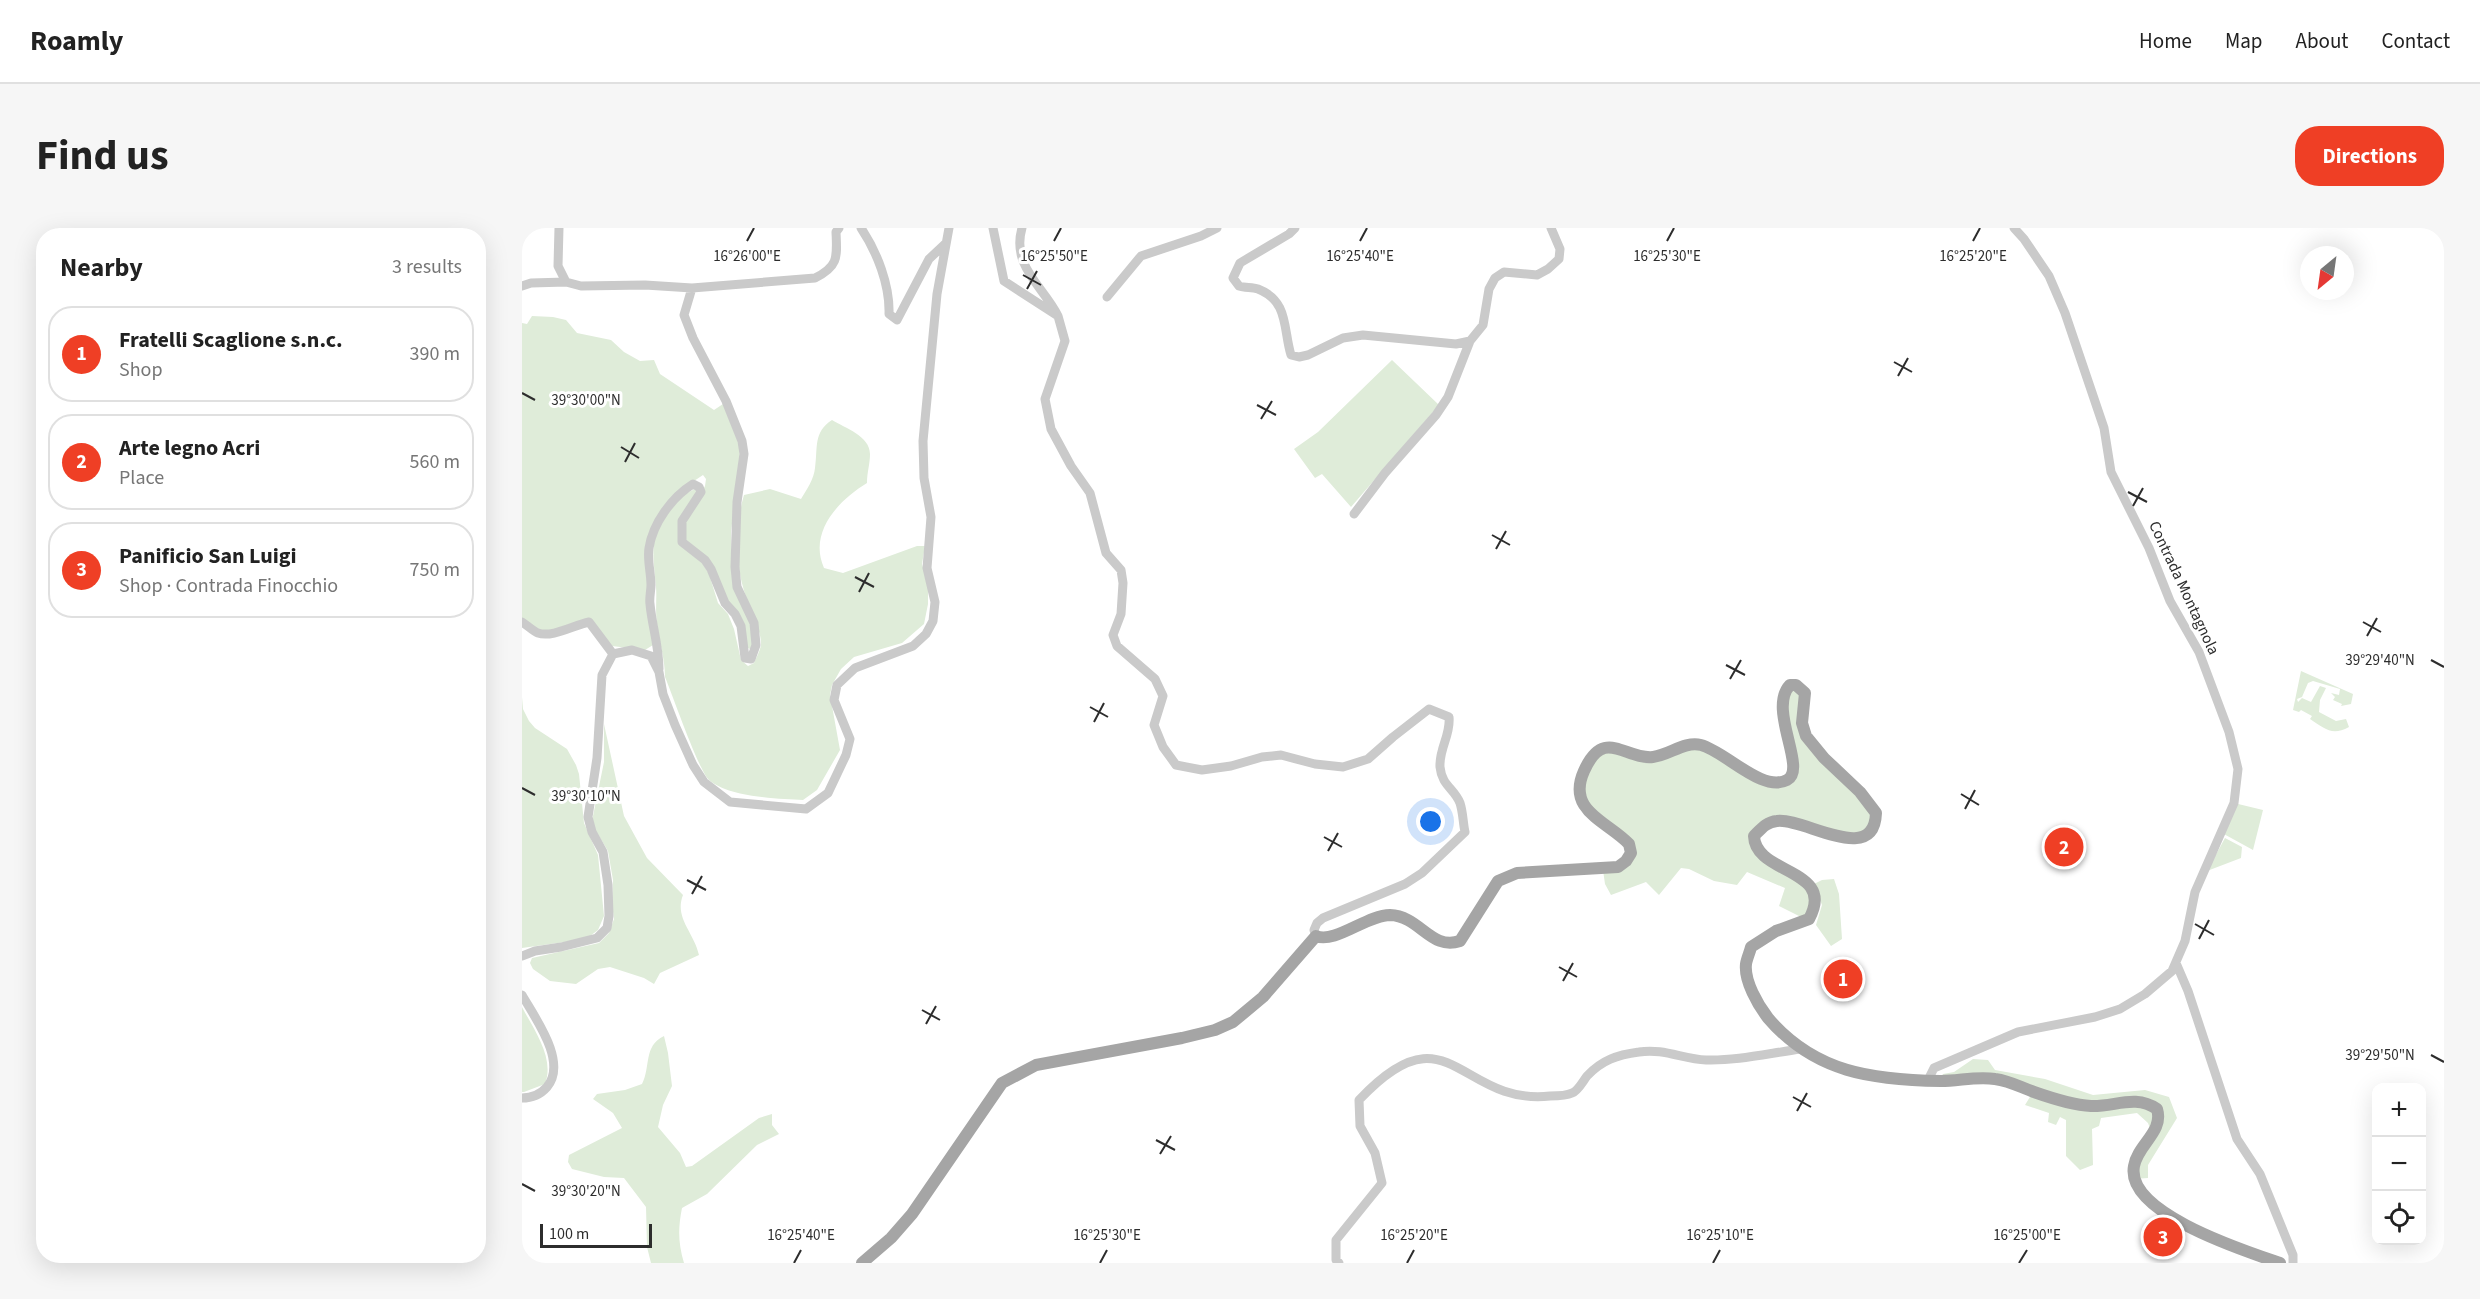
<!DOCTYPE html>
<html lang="en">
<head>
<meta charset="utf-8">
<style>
	:root { --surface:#fff; --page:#f6f6f6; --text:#222; --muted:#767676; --line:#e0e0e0; --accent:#ef3f25 }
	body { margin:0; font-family:"Source Sans 3",sans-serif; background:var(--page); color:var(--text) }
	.controls { position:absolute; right:18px; bottom:18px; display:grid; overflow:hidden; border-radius:12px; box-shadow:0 6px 24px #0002 }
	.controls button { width:54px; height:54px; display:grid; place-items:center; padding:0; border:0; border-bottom:2px solid var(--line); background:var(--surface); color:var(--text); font:30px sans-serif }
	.compass { position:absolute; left:1778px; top:18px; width:54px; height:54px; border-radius:50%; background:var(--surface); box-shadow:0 6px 24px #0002; rotate:209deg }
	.scale { position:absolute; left:18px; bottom:15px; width:112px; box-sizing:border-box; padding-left:6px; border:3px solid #2d2d2d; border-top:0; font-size:16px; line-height:21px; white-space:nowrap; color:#2d2d2d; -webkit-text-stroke:4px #fff; paint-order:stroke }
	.you { position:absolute; left:909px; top:594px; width:21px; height:21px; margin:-15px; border:4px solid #fff; border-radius:50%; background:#1a73e8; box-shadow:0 0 0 9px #1a73e833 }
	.badge { display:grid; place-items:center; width:39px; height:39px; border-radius:50%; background:var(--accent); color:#fff; font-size:20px; font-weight:700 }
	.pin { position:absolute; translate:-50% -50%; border:3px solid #fff; box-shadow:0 2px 6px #0006 }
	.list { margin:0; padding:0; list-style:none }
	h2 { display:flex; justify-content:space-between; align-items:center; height:78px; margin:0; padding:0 24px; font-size:26px }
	h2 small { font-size:20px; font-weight:400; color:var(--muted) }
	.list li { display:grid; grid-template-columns:39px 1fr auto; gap:18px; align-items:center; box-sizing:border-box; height:96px; margin:0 12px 12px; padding:0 12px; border:2px solid var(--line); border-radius:24px }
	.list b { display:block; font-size:22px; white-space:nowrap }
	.list p { margin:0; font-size:20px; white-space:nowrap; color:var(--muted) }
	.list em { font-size:20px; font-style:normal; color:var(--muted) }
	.icon { flex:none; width:33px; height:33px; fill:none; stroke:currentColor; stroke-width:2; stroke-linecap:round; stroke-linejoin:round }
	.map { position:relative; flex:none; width:1922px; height:1035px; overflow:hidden; border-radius:24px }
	header { display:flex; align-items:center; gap:36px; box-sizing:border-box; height:84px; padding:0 30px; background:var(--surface); border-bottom:2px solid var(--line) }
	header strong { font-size:28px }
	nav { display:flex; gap:33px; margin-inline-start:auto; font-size:21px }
	.intro { display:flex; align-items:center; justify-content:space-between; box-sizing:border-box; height:144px; padding:0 36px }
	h1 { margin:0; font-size:42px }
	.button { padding:15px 27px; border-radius:24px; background:var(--accent); color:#fff; font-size:21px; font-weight:700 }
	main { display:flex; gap:36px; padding:0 36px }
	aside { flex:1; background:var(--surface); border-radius:24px; box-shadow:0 6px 24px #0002 }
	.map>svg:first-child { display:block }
</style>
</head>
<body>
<header>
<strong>Roamly</strong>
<nav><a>Home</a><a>Map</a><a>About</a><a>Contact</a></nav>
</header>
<div class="intro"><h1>Find us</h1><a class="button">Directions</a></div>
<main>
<aside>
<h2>Nearby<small>3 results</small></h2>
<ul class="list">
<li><span class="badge">1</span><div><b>Fratelli Scaglione s.n.c.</b><p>Shop</p></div><em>390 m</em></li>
<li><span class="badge">2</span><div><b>Arte legno Acri</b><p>Place</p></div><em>560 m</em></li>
<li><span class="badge">3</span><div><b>Panificio San Luigi</b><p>Shop · Contrada Finocchio</p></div><em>750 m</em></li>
</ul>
</aside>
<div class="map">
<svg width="1922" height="1035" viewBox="0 0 1922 1035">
	<rect width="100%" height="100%" fill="#fff"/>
	<path fill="#dfecd9" d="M10 88 31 89 44 92 55 105 89 112 102 124 118 133 132 132 138 146 192 182 201 176 217 216 218 229 209 304 210 351 230 396 232 415 228 421 224 419 192 341 163 314 162 298 183 258 184 251 181 247 154 265 124 320 131 417 123 422 90 418 72 396C41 403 28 411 0 392V95L5 96Z
		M870 132 917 177 829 279 800 246 793 250 772 221 796 204Z
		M310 192C323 200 348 208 348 226 348 236 345 244 345 255 317 272 286 304 302 340L321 345 395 318H403L400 336 406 358V376L402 396 380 415 332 429 319 441 310 457 308 467 318 522 295 562 281 572C257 571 206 569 187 552 176 541 151 468 143 449 143 430 137 414 135 395 133 383 135 371 134 359 131 323 126 312 149 281 157 271 161 266 173 261L175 264 162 286 157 316 179 333 187 346 196 375 206 386 212 401 219 432 226 438 232 435C234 430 238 423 239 417 240 401 225 376 221 359 213 331 214 294 222 267L248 261 279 271C285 261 292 251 293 240 296 220 291 204 310 192Z
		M1779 443 1831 466 1829 476 1819 478 1820 476 1811 472 1813 469 1809 465 1817 467 1818 461 1791 453 1786 455 1780 469 1775 471 1776 474 1780 470 1789 474 1798 458 1804 460 1798 472 1797 484 1814 493 1824 491 1827 499C1810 508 1803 501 1788 491L1790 488 1779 482 1777 484 1771 482Z
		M1279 460 1280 495 1338 564 1354 597 1330 611 1274 594 1242 597 1232 618 1289 660 1285 692 1257 678 1263 660 1225 644 1215 657 1192 653 1167 641 1159 640 1137 667 1124 654 1089 667 1083 656 1081 642 1109 625 1064 581 1059 550 1081 521 1118 528 1167 516 1244 552 1269 549 1263 462Z
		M0 469 1 481 7 493 13 500 45 521 54 537 57 546 62 595 76 627 82 688 76 702 64 711 0 720Z
		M82 496 102 588 125 630 161 667C152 690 172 704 177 727L138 745 132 756 122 750 88 739 76 741 54 756 28 753 11 741 8 735 10 730 77 715 87 705 92 691 90 676 91 652 86 623 71 598V588L82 534Z
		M1712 575 1741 582 1731 622 1700 605Z
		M1703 610 1720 619 1719 630 1685 643Z
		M1312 651 1317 666 1320 711 1309 718 1294 697 1300 677 1292 656 1300 652Z
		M0 779C12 802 33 830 23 856L2 864H0Z
		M142 808 146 825 150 858 141 877 136 899 158 925 164 939 170 938 237 890 250 886V897L257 906 235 917 185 966 160 980C156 1000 156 1015 162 1035H129L125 1019 124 979 102 950 82 949 50 941 46 934 47 927 100 900 91 885 71 871 75 866 103 862 120 856C129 839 121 818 142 808Z
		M1451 831 1466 832 1473 842 1523 851 1571 867 1623 862 1647 869 1655 890 1626 937V950L1611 951 1630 906 1626 895 1615 885 1579 890 1577 898 1570 901 1571 937 1558 942 1544 928V892L1538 889 1534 897 1526 894 1527 885 1503 877 1511 864 1487 852 1419 853 1421 846 1432 844Z"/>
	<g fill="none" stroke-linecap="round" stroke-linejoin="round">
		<path stroke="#cacaca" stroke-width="9" d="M37 0 36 38 44 54 59 58 123 57 170 60 293 50C317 38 315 29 314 4L317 0
			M339 0C355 24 368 57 367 86L375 92 407 31 423 16
			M471 0 482 53 536 88 543 113 523 171 529 201 549 238 568 265 584 325 599 342 601 355 599 386 591 407 595 418 633 451 641 468 632 497 641 519 654 537 680 542 709 538 740 529 759 527 793 536 821 539 846 531 871 509 907 481 927 489C929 507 917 520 918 539 920 558 932 560 938 575 941 584 941 595 943 604L900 645 883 656 801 690 795 695 792 702 794 708
			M500 0C489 38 521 58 536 88
			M773 0 767 6 718 35 711 50 717 58C723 60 730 59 736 61 767 73 761 101 769 127L777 129 786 127 821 110 841 107 934 116 948 113
			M0 58 9 55 44 54
			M585 69 619 28 679 8 695 0
			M832 286 863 245 914 187 926 169 948 113 961 97 967 61 973 50 982 44 1015 47 1026 41 1037 31 1038 21 1029 0
			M0 394C5 397 11 403 16 405 30 410 52 397 67 394L91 426
			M137 441C137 418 130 398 128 376 127 370 129 363 129 357 129 345 125 331 127 320 131 295 150 269 171 256L177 259 179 264 160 293V314L183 332 189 341 203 375 213 386 219 398 223 430 229 431 234 417 232 395 215 359 213 339 215 274 222 226 220 213 204 173 171 110 162 87 170 60
			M0 728 13 723 39 719 75 710 85 700 87 688 86 657 81 624 70 604 66 589 75 530 80 447 91 426 110 422 129 428 137 444 141 466 153 497 171 537 182 554 208 574 284 581 306 565 324 527 328 511 312 472 315 457 333 440 391 418 404 406 411 393 413 374 405 340 409 289 402 250 401 213 415 66 427 0
			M1654 735 1666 763 1715 911 1738 946 1771 1027V1035
			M0 767C13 790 46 834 25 859 18 867 10 870 0 870
			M1406 852 1412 840 1496 804 1573 789 1598 781 1623 766 1650 743 1663 713 1673 664 1712 575 1716 541 1707 504 1677 424 1648 373 1627 320 1589 244 1582 200 1543 85 1527 48 1502 11 1492 0
			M817 1035 814 1032V1012L860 955 853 925 838 898 837 872C927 776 937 878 1028 868 1034 868 1044 868 1050 865 1056 863 1061 853 1065 848 1080 832 1095 827 1117 824 1141 820 1161 831 1184 832 1215 833 1248 825 1279 821"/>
		<path stroke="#a5a5a5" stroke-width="12" d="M340 1035 369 1010 390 986 480 855 514 837 660 810 693 802 711 794 741 769 794 708C813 716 845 687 868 687 898 688 909 723 938 713L976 653 995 645 1096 639 1104 633 1109 625 1107 616C1085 593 1044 583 1062 543 1082 498 1103 532 1131 529 1148 527 1162 513 1179 517 1203 523 1240 565 1265 552 1286 541 1245 481 1268 457H1274L1283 465 1280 495 1284 508 1302 530 1338 564 1354 585C1352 639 1281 589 1255 593 1244 594 1239 601 1232 608 1233 647 1315 640 1287 691L1254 703 1229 719C1228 724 1225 730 1224 736 1222 753 1236 777 1246 790 1293 845 1351 852 1419 853 1437 853 1455 848 1473 851 1488 853 1498 859 1512 864 1529 870 1551 877 1569 878 1593 879 1613 866 1635 881 1642 904 1616 916 1612 938 1603 985 1723 1023 1758 1035"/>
	</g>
	<path fill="none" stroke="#2d2d2d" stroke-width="2" d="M225 13 232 0M532 13 539 0M838 13 845 0M1145 13 1152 0M1451 13 1458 0M501 47 519 57M505 61 515 43M1372 134 1390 144M1376 148 1386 130M0 165 13 172M735 177 754 187M739 191 750 173M99 219 117 230M103 234 113 215M1606 264 1625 274M1611 278 1621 260M970 307 988 317M974 321 984 303M333 349 352 359M337 364 347 345M1841 394 1859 404M1845 408 1855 390M1909 432 1922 439M1204 437 1223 447M1208 451 1219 432M568 479 586 489M572 494 582 475M0 560 13 567M1439 566 1457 577M1443 581 1453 562M802 609 820 619M806 623 816 605M165 652 184 662M170 666 180 648M1673 696 1692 707M1677 711 1687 692M1037 739 1055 749M1041 753 1051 735M400 782 418 792M404 796 414 778M1909 827 1922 834M1271 869 1289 879M1275 883 1285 865M634 912 653 922M638 926 649 908M0 956 13 963M272 1035 279 1022M578 1035 585 1022M885 1035 892 1022M1191 1035 1198 1022M1497 1035 1505 1022"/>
	<g text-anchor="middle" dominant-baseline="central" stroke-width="6" stroke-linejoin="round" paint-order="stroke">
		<g font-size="16" fill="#2d2d2d" stroke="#fff">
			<text transform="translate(1662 360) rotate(65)">Contrada Montagnola</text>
		</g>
	</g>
	<g font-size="15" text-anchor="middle" fill="#2d2d2d" stroke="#fff" stroke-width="6" stroke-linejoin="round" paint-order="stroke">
		<text x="225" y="33">16°26'00"E</text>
		<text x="532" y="33">16°25'50"E</text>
		<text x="838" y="33">16°25'40"E</text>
		<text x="1145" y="33">16°25'30"E</text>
		<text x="1451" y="33">16°25'20"E</text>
		<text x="64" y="177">39°30'00"N</text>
		<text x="1858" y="437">39°29'40"N</text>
		<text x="64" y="573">39°30'10"N</text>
		<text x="1858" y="832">39°29'50"N</text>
		<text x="64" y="968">39°30'20"N</text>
		<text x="279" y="1012">16°25'40"E</text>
		<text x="585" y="1012">16°25'30"E</text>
		<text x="892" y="1012">16°25'20"E</text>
		<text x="1198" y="1012">16°25'10"E</text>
		<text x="1505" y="1012">16°25'00"E</text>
	</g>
</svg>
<div class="controls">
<button>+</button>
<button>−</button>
<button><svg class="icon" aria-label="locate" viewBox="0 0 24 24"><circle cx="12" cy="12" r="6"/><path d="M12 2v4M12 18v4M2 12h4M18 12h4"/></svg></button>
</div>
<svg class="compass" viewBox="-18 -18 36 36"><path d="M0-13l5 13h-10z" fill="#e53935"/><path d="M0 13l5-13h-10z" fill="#767676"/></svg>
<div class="scale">100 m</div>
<div class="you"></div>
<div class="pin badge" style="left:1321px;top:751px">1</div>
<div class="pin badge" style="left:1542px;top:619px">2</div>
<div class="pin badge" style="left:1641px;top:1009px">3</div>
</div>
</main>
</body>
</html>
